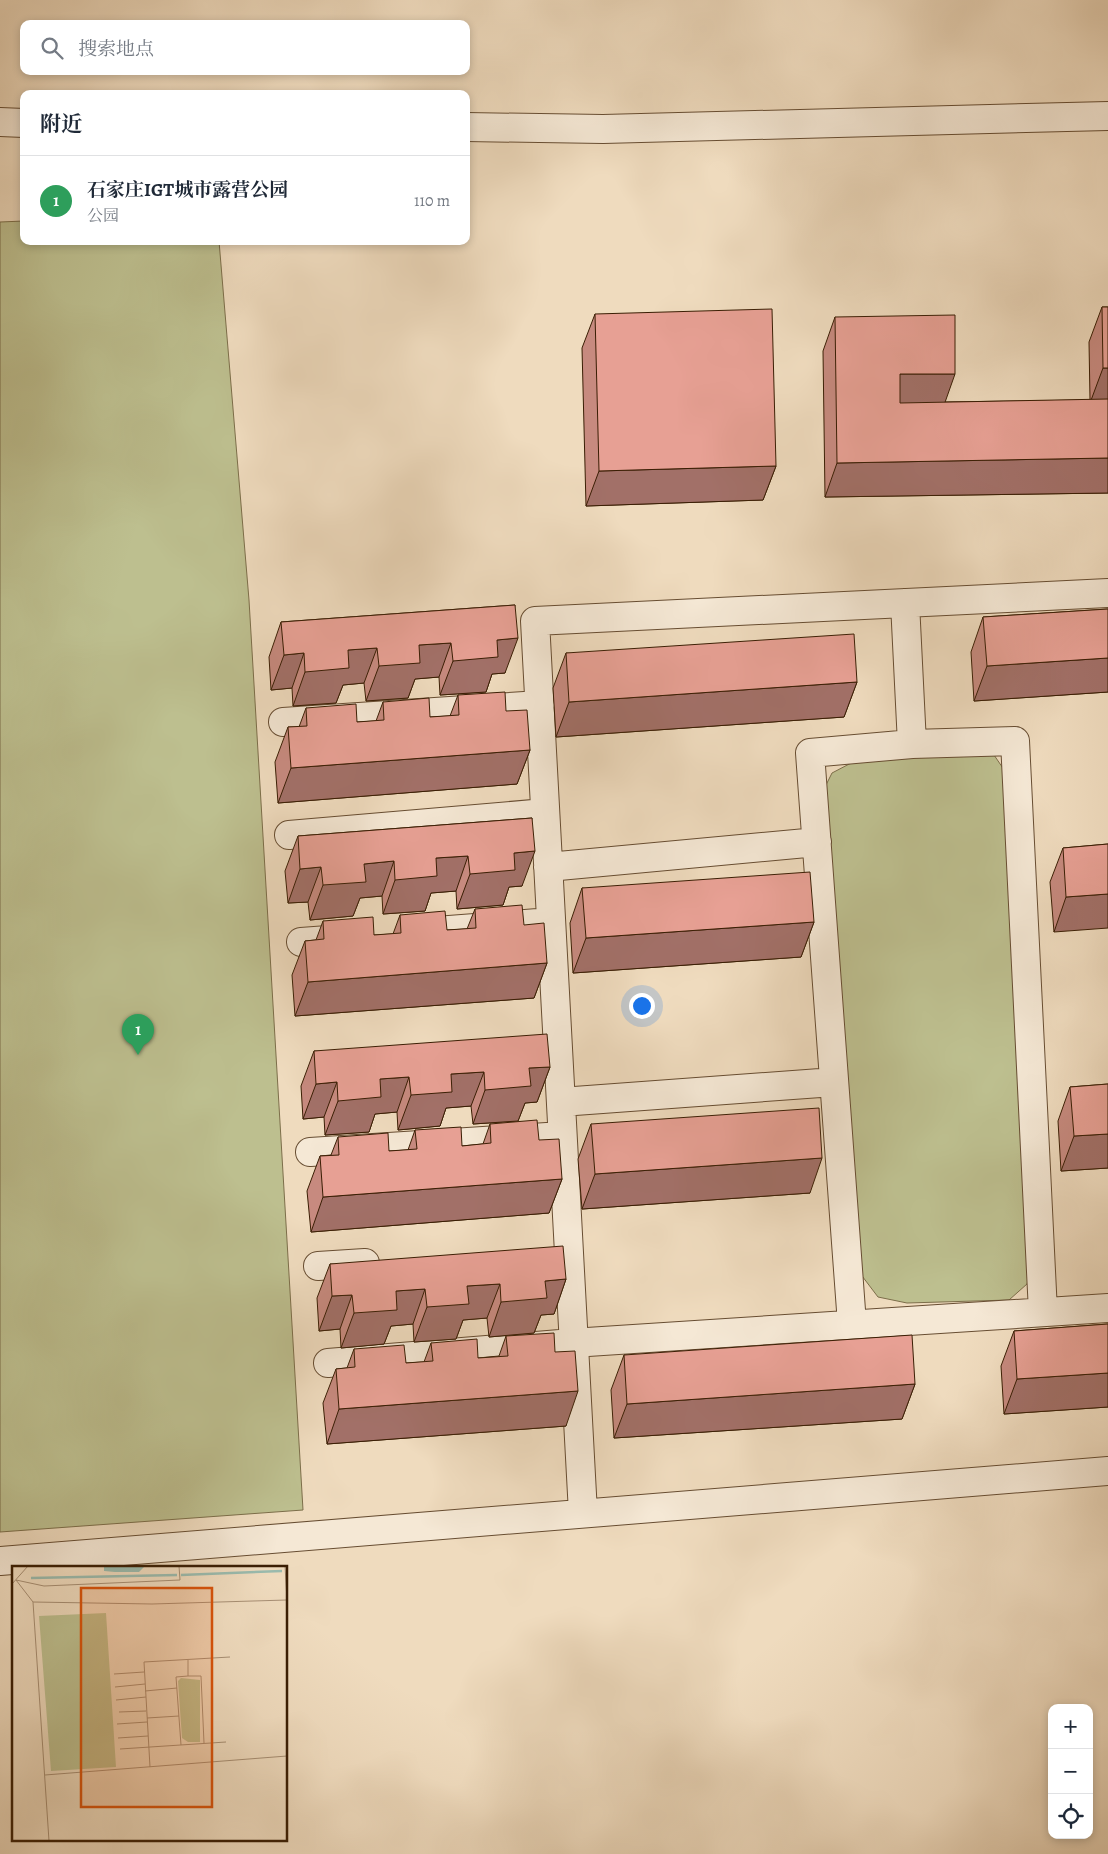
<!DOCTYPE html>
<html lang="zh">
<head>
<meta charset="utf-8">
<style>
	:root { --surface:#fff; --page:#f2f2f3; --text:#1f2937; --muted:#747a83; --line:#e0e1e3; --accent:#8f2418 }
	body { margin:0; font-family:Alegreya,"Noto Serif SC",serif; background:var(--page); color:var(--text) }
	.controls { position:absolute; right:15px; bottom:15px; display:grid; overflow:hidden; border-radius:10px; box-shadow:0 2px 8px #0003 }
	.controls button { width:45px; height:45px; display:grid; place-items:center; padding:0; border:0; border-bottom:1px solid var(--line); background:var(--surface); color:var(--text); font:25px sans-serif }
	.you { position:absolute; left:641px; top:1005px; width:18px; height:18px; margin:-12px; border:4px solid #fff; border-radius:50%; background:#1a73e8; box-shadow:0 0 0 8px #1a73e833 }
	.badge { display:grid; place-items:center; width:32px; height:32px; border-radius:50%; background:var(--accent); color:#fff; font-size:16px; font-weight:700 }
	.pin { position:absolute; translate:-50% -41px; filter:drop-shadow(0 1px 2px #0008) }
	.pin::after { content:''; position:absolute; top:26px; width:18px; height:15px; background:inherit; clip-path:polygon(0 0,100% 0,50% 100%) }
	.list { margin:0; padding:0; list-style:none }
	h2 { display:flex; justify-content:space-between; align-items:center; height:65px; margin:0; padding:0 20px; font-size:21px }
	h2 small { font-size:16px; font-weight:400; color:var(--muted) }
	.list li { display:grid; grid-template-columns:32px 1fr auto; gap:15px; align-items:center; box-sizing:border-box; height:90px; padding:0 20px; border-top:1px solid var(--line) }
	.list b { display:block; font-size:19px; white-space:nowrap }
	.list p { margin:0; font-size:16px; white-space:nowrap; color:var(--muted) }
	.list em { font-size:16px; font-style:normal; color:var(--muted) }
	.icon { flex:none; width:28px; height:28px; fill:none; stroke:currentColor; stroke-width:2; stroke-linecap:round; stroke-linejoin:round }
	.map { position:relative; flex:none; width:1108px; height:1854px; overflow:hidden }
	.search { position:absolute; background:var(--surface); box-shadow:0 2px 8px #0003; left:20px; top:20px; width:450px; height:55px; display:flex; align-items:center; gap:12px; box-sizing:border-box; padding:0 18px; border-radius:10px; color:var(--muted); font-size:19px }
	.panel { position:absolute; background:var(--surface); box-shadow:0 2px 8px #0003; left:20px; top:90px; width:450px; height:155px; border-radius:10px }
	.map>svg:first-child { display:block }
</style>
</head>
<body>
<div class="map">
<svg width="1108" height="1854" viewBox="0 0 1108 1854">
	<rect width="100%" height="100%" fill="#efdbbe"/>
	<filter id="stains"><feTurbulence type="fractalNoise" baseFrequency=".004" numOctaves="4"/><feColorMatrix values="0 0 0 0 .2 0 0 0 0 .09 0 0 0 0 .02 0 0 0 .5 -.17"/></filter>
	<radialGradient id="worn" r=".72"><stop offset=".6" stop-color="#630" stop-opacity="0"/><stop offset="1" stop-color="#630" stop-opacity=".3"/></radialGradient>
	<path fill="#bdbf8f" stroke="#7c6e4a" d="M24 221V241H219L249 600 303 1510 0 1532V222Z
		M963 753 994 755 1007 774 1033 1263 1027 1284 1009 1300 907 1303 878 1297 856 1268 824 789 832 773 853 762Z"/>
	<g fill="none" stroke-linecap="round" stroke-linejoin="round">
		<defs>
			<path id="minor" d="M0 122 24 123
				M466 127 603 129 1108 116
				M905 603 912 744
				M283 722 540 705
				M289 835 545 813
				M548 867 817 842
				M410 933 551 922
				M301 942 342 939
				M561 1102 834 1082
				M310 1152 562 1136
				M318 1266 365 1263
				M852 1324 810 753 912 744 1015 741 1043 1312
				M328 1363 572 1343 1108 1308
				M583 1513 535 621 1108 593
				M0 1561 1108 1471"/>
		</defs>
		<use href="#minor" stroke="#674d32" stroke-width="30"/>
		<use href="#minor" stroke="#f5e8d5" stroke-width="28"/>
	</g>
	<path fill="#c78a7f" stroke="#3a1e04" d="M1102 307H1108V493L825 497 823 351 835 317 945 402 1090 400 1089 342Z
		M595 314 776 466 763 500 586 506 582 348Z
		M515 605 505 673 492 674 486 692 440 695 439 677 415 679 408 698 366 701 364 683 343 685 336 703 293 706 292 688 271 690 269 657 281 622Z
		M1108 609V692L974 701 971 652 983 617Z
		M566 653 857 682 844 717 556 737 553 688Z
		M458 695 506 711 530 750 517 784 278 803 275 762 288 727H299L306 708 357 722 376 721 383 702 430 717 450 716Z
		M532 818 522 886 509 887 503 905 457 909 456 891 431 893 425 911 383 914 382 896 360 898 353 916 310 920 308 902 288 903 285 871 298 836Z
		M1108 844 1054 932 1050 882 1063 848Z
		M582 888 814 922 801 957 573 973 570 923Z
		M475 909 524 925 547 963 534 998 295 1016 292 975 305 941 316 940 323 921 374 935 393 934 400 915 447 930 467 929Z
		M314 1051 550 1067 537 1102 525 1103 518 1121 473 1124 471 1106 446 1108 440 1126 398 1130 397 1112 375 1114 369 1132 325 1135 324 1117 303 1119 301 1086Z
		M1108 1084V1168L1061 1171 1058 1121 1070 1087Z
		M490 1124 539 1140 562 1179 549 1213 311 1232 307 1191 320 1156 331 1155 338 1137 389 1151 408 1150 415 1130 462 1146 483 1144Z
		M591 1124 810 1193 582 1209 578 1159Z
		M330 1264 566 1279 554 1314 541 1315 534 1333 489 1337 487 1318 463 1320 456 1339 414 1342 413 1324 391 1326 384 1344 341 1348 340 1329 319 1331 317 1298Z
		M1108 1324V1407L1004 1414 1001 1366 1014 1331Z
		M506 1336 555 1352 566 1426 327 1444 323 1403 336 1369 347 1368 354 1349 406 1363 424 1362 431 1343 478 1358 499 1356Z
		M624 1355 915 1384 902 1419 614 1438 611 1390Z"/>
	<path fill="#a27068" stroke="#3a1e04" d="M1103 368H1108V402L1090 403Z
		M900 374H955L943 408 887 409Z
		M1108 458V493L825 497 837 463Z
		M776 466 763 500 586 506 599 471Z
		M518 638 505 673 492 674 486 692 440 695 453 661 497 640Z
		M451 643 439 677 415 679 408 698 366 701 379 666 419 645Z
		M377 648 364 683 343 685 336 703 293 706 305 672 348 650Z
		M304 653 292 688 271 690 284 655Z
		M1108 658V692L974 701 987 666Z
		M857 682 844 717 556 737 569 702Z
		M530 750 517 784 278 803 291 768Z
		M535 851 522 886 509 887 503 905 457 909 470 874 514 853Z
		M468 856 456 891 431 893 425 911 383 914 395 880 436 858Z
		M394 861 382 896 360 898 353 916 310 920 323 885 364 864Z
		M321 867 308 902 288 903 300 869Z
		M1108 894V928L1054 932 1066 897Z
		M814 922 801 957 573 973 586 938Z
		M547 963 534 998 295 1016 308 982Z
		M550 1067 537 1102 525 1103 518 1121 473 1124 485 1090 529 1068Z
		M484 1072 471 1106 446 1108 440 1126 398 1130 411 1095 451 1074Z
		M409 1077 397 1112 375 1114 369 1132 325 1135 338 1101 380 1079Z
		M337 1082 324 1117 303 1119 316 1084Z
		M1108 1134V1168L1061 1171 1074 1136Z
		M822 1158 810 1193 582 1209 595 1174Z
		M562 1179 549 1213 311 1232 323 1197Z
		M566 1279 554 1314 541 1315 534 1333 489 1337 501 1302 545 1281Z
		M500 1284 487 1318 463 1320 456 1339 414 1342 427 1307 467 1286Z
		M425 1289 413 1324 391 1326 384 1344 341 1348 354 1313 396 1291Z
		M352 1295 340 1329 319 1331 332 1296Z
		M1108 1373V1407L1004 1414 1017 1379Z
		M915 1384 902 1419 614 1438 627 1404Z
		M578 1391 566 1426 327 1444 339 1409Z"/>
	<path fill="#e7a094" stroke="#3a1e04" d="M1102 307H1108V368H1103Z
		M772 309 776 466 599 471 595 314Z
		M955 315V374H900V403L1108 399V458L837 463 835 317Z
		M515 605 518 638 497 640 498 657 453 661 451 643 419 645 420 663 379 666 377 648 348 650 349 668 305 672 304 653 284 655 281 622Z
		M1108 609V658L987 666 983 617Z
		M854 634 857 682 569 702 566 653Z
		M505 692 506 711 527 710 530 750 291 768 288 727 307 726 306 708 356 704 357 722 384 720 383 702 429 698 430 717 459 715 458 695Z
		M532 818 535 851 514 853 515 870 470 874 468 856 436 858 437 876 395 880 394 861 364 864 366 882 323 885 321 867 300 869 298 836Z
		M1108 844V894L1066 897 1063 848Z
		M810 872 814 922 586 938 582 888Z
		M522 905 524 925 544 923 547 963 308 982 305 941 324 939 323 921 373 917 374 935 401 933 400 915 445 911 447 930 476 928 475 909Z
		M547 1034 550 1067 529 1068 531 1086 485 1090 484 1072 451 1074 452 1092 411 1095 409 1077 380 1079 381 1097 338 1101 337 1082 316 1084 314 1051Z
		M1108 1084V1134L1074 1136 1070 1087Z
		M819 1108 822 1158 595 1174 591 1124Z
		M537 1120 539 1140 559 1139 562 1179 323 1197 320 1156 339 1155 338 1137 388 1133 389 1151 417 1149 415 1130 461 1127 462 1146 491 1143 490 1124Z
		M563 1246 566 1279 545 1281 547 1298 501 1302 500 1284 467 1286 469 1304 427 1307 425 1289 396 1291 397 1310 354 1313 352 1295 332 1296 330 1264Z
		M1108 1324V1373L1017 1379 1014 1331Z
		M554 1333 555 1352 575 1351 578 1391 339 1409 336 1369 355 1367 354 1349 404 1345 406 1363 433 1361 431 1343 477 1339 478 1358 508 1356 506 1336Z
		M912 1335 915 1384 627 1404 624 1355Z"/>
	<g transform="translate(12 1566)">
		<rect width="275" height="275" fill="#efdbbe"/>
		<path d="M94 47 104 201 39 205 27 50ZM169 112 188 114V176H176L170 172 166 115Z" fill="#bdbf8f"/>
		<path d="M92 0H133L127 6H103L92 5Z" fill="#9abbae"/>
		<path fill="none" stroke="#9abbae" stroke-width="2.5" d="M169 9 270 5M19 12 165 9"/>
		<path fill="none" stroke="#a78f74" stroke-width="1" d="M273 0 275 34M4 14 21 36 37 275M4 14 32 20 168 14 167 0M0 18 16 0M21 36 140 38 275 34M176 94V110M102 108 132 106M103 121 133 118M133 125 165 122M104 134 134 131M107 146 134 145M135 152 167 150M105 158 135 156M106 172 136 170M169 179 164 111 176 110H189L192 177M108 183 214 176M138 201 132 96 218 91M33 209 275 190"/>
		<path fill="#d7530b" fill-opacity="0.15" stroke="#d7530b" stroke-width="2.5" d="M69 22H200V241H69Z"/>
		<rect width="275" height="275" fill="none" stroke="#3a1e04" stroke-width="2.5"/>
	</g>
	<rect width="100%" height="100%" filter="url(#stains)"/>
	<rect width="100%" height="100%" fill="url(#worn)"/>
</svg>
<div class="controls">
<button>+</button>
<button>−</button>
<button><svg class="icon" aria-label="locate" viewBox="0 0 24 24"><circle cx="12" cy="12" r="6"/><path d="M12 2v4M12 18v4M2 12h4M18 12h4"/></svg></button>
</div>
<div class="you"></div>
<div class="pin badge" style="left:138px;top:1055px;background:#2e9e5b">1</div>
<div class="search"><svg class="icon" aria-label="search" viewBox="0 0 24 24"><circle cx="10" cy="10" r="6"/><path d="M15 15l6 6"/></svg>搜索地点</div>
<section class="panel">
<h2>附近<small></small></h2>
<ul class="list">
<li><span class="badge" style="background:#2e9e5b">1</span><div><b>石家庄IGT城市露营公园</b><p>公园</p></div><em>110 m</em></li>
</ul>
</section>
</div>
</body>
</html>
